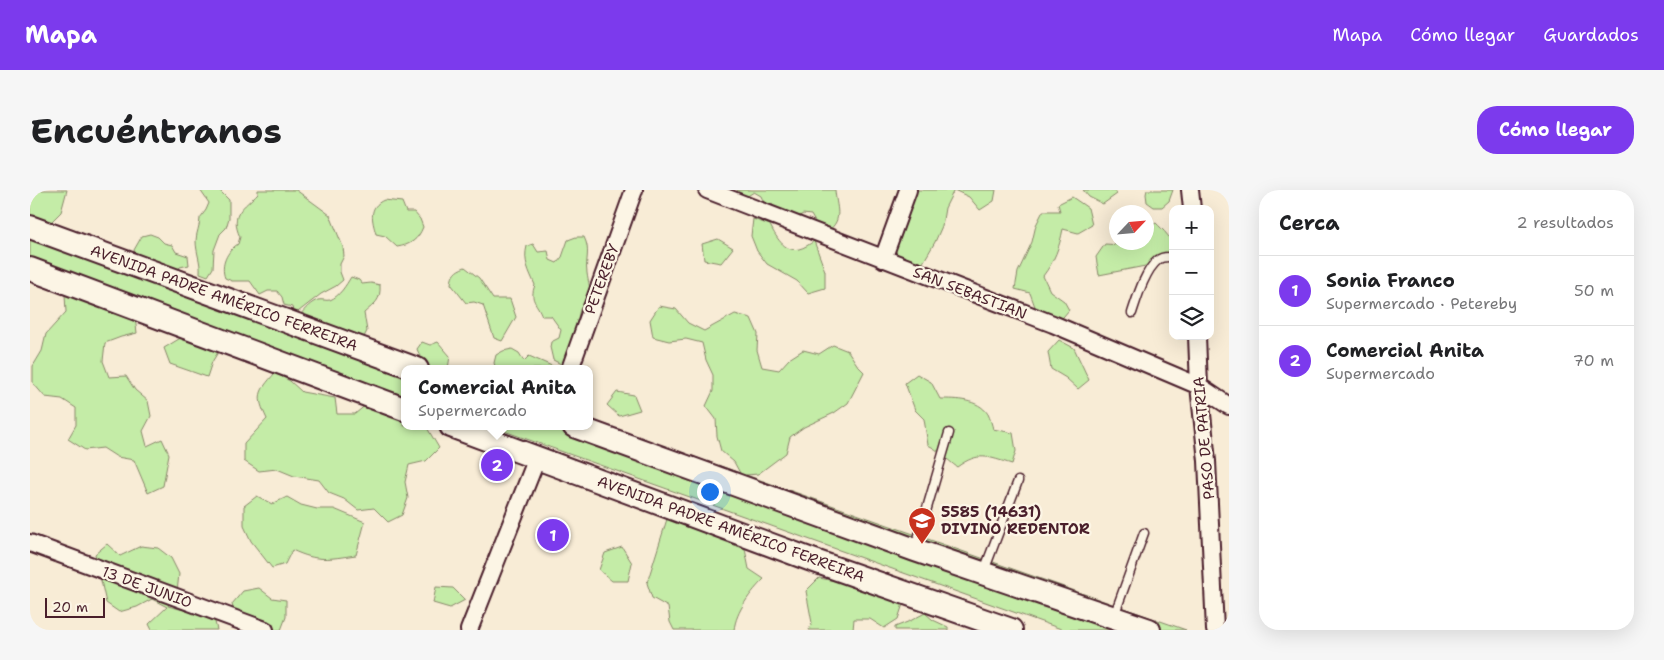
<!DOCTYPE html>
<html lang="es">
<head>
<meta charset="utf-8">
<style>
	:root { --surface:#fff; --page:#f6f6f6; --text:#202124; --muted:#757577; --line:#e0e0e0; --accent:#7c3aed }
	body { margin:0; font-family:"Shantell Sans",sans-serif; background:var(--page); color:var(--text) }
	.controls { position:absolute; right:15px; top:15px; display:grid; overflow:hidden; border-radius:10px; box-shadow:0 5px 20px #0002 }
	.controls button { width:45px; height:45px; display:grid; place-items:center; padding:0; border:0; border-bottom:1px solid var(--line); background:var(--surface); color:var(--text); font:25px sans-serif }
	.compass { position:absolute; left:1079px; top:15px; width:45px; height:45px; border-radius:50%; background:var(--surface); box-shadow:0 5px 20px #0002; rotate:64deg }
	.scale { position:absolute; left:15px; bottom:12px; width:60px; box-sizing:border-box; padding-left:5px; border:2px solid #4a1f2b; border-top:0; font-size:14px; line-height:18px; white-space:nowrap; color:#4a1f2b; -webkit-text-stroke:4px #fcf5e5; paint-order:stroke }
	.you { position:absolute; left:679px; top:301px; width:18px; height:18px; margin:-12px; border:4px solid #fff; border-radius:50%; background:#1a73e8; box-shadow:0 0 0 8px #1a73e833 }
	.badge { display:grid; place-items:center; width:32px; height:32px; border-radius:50%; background:var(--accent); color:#fff; font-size:16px; font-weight:700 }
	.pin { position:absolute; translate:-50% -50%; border:2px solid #fff; box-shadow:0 1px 5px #0006 }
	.popup { position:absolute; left:371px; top:175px; width:192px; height:65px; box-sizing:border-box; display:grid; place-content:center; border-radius:10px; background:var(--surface); filter:drop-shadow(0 1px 4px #0005); font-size:16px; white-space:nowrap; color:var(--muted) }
	.popup b { font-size:19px; color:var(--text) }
	.popup::after { content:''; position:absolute; left:50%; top:100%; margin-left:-10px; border:10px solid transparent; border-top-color:var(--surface) }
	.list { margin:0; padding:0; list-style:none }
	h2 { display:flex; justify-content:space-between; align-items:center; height:65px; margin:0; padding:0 20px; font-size:21px }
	h2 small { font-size:16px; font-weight:400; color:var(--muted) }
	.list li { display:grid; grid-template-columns:32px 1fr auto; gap:15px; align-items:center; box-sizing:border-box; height:70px; padding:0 20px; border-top:1px solid var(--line) }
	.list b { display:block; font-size:19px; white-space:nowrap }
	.list p { margin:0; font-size:16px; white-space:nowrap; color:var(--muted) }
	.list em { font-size:16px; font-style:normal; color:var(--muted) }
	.icon { flex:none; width:28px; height:28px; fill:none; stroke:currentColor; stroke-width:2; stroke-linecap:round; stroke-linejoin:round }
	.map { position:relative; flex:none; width:1199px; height:440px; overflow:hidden; border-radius:20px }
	header { display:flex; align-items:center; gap:30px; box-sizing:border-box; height:70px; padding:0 25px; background:var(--accent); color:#fff }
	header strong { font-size:24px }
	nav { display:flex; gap:28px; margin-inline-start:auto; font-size:18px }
	.intro { display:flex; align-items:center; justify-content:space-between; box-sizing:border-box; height:120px; padding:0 30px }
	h1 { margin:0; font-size:35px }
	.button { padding:12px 22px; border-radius:20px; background:var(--accent); color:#fff; font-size:18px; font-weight:700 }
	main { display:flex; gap:30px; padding:0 30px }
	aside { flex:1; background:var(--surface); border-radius:20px; box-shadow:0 5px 20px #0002 }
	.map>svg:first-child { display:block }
</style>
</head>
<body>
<header>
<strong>Mapa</strong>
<nav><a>Mapa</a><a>Cómo llegar</a><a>Guardados</a></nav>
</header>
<div class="intro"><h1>Encuéntranos</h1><a class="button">Cómo llegar</a></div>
<main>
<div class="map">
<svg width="1199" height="440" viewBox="0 0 1199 440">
	<rect width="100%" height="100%" fill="#f8ecd6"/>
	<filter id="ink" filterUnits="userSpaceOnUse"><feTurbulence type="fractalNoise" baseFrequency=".02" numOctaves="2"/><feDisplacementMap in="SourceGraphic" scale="10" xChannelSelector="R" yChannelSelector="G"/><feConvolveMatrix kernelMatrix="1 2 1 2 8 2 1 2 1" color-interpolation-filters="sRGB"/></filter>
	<g filter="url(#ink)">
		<path fill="#c4eca7" stroke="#878669" d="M0 0H37L31 22 19 34 0 25Z
			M170 0H189L199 10V28L196 38 190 44 184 60 183 78 178 86 170 83C171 72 166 62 166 51 166 43 170 36 170 28L176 20 179 13Z
			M228 0H266L300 25 313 57 314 66 310 74V82L313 90 306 96 291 104 264 125 262 117 254 115 252 107 247 101H238L230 105 220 91H202L195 88C190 75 197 61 208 54L210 47C199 23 214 18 228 3Z
			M707 0H805C806 17 814 29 798 41L789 39 781 25 773 24 759 32 751 29 742 14 734 13 731 6 724 2 716 7 709 5Z
			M882 0H966L964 11 950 20 939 7 924 0 915 18 912 36 905 52 887 83 872 75 865 59Z
			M1053 0H1085L1087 4 1073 14 1059 7Z
			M1117 0H1143L1139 11 1132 17H1124L1117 12 1116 4Z
			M1042 7 1058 18 1062 35 1048 43 1033 39C1029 58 1025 70 1013 86L1020 101 1034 111 1039 120 1028 133H1011L1000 103 985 99 988 82 1002 52 1006 35 1013 21H1030L1028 14Z
			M354 10 372 12 376 22H384L390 29 393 37C388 50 380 55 367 57L355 46 346 44C342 30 338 17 354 10Z
			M723 29 740 35C745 45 754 63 769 59 774 58 780 54 784 51L795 81V98L778 103 767 91 737 74 727 61 721 46Z
			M0 33 106 68 104 60 112 46 120 44 128 47 134 53 142 55 146 62 158 66 159 75 150 77 144 83 270 125C275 119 281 112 288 110 292 109 296 111 300 110 310 106 316 95 321 87L329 90 332 94 341 93 350 95C351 111 345 113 334 123L337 141 333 149 392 171 387 159 392 152 400 155 408 152 420 166 418 179H374V206L0 73Z
			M1126 33C1132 39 1145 50 1143 61 1142 65 1138 69 1136 72L1069 85 1066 67 1075 54 1091 55 1093 53 1116 52 1117 37Z
			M546 47H554C561 61 555 69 557 83 558 92 561 98 560 107L554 112 550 119 546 137 535 173 531 174 523 170 520 157 521 152 529 148 531 140 521 126H512C507 112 499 111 505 95 499 81 493 71 497 56L503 54 508 62 518 61 520 70 527 73 532 67 538 50Z
			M688 49 703 58 691 73 674 70 672 54Z
			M435 77 449 88 463 109H480L486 127 472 151 464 148 453 115 444 112 436 113 421 94C422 84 425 81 435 77Z
			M49 96 105 127 107 143 91 147 75 153 73 171 79 187 96 186 105 200 118 211 121 226 113 241 117 256 132 249 139 264 133 296 118 303 104 270 87 267 73 258 55 260 38 249 46 235V218L32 209 15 207 3 193V176L12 161 16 144 36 122 35 105Z
			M629 116 646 119 658 133 674 141 705 124 721 128 728 144 727 160 732 177 749 180 759 169 773 160 789 164 803 155 818 161 828 176 834 182 818 213 804 223 774 237 760 247 756 263 728 284 716 285 1156 440H1034L460 236H560V230L710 283 704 272 691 261 687 246 686 229 676 216 683 201V185L676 170 672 153 656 149 639 151 623 147 620 130Z
			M162 141 190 159 182 172 177 187 140 174 134 158Z
			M1029 150 1044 158 1059 190 1048 199 1036 188 1021 179 1018 162Z
			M482 159 489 163 494 171 499 166 522 176V179H466L464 173 466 165 473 161Z
			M245 183 260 191 272 202 305 208 307 224H325L338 213 374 218V236H396L409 258 396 271 379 275 375 292 378 308 372 325 358 332 344 318 328 320 314 309 299 303 289 290 264 286 247 279 229 281 214 271V254L237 229C226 206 228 202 245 183Z
			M887 184 901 192 910 209C926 209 948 209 958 224 960 228 962 235 963 239L983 243 986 261 982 274C958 267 949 261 927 277 917 270 909 260 898 255L894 229 885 220 875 193Z
			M587 202 604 205 610 220 589 226 577 215Z
			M227 306 242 314 257 307 271 315 287 319H304L335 332 326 365C298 369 288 372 262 360L255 374 242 378 221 351 214 336V316Z
			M651 324 712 344 719 379 734 389C721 402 706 421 704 440H644L640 432 638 417 622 408 617 393 637 329Z
			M77 354 90 366 111 356 128 358 141 368 149 384 147 402 138 416 154 420 170 418 184 428 187 440H122L119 434 137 417 122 409 107 417 89 422 76 413 65 364Z
			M592 357 602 373 598 391H582L569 380 575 363Z
			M789 388 822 394 838 403 852 395 874 411 868 429 854 438 840 429H824L823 440H779L782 433 776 401Z
			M406 397 423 398 435 410 420 418 403 413Z
			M229 398 242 408 256 410V427L251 440H208L202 414 213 401Z
			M895 423 903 430 918 437V440H865V437L880 431Z"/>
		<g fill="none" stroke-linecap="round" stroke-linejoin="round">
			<defs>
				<path id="lane" d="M1102 123C1107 108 1115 80 1128 70 1132 66 1138 67 1143 67
					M885 359 919 243
					M954 381 988 291
					M1084 426 1114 343"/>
				<path id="street" d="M677 0 1023 134 1169 196 1199 216
					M1160 0 1162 19
					M853 69 878 0
					M1167 146 1169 196 1177 271 1185 440
					M540 179 604 0
					M0 353 235 440
					M439 440 507 268"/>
				<path id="secondary" d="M0 37 387 179
					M0 79 374 219
					M421 236 779 369 981 440
					M544 236 885 360 1119 440"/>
			</defs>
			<use href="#lane" stroke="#4a1f2b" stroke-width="11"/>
			<use href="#street" stroke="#4a1f2b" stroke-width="20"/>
			<use href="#secondary" stroke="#4a1f2b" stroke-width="26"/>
			<use href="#lane" stroke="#fcf5e5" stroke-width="8"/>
			<use href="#street" stroke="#fcf5e5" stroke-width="16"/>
			<use href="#secondary" stroke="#fcf5e5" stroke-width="22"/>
		</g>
	</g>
	<defs>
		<symbol id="school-pin" viewBox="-11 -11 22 30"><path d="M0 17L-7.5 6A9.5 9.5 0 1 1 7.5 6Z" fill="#c8321e" stroke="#fcf5e5"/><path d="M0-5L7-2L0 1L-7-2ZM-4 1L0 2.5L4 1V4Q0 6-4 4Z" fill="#fff"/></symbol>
	</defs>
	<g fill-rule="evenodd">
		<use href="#school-pin" x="876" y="315" width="32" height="43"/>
	</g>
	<g text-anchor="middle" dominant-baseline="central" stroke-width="4.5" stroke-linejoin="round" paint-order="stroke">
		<g font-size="15" fill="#4a1f2b" stroke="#fcf5e5">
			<text transform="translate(572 89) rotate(-70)">PETEREBY</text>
			<text transform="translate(940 103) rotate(21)">SAN SEBASTIAN</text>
			<text transform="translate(194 108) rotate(20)">AVENIDA PADRE AMÉRICO FERREIRA</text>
			<text transform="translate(1174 248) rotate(-95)">PASO DE PATRIA</text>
			<text transform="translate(701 339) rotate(20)">AVENIDA PADRE AMÉRICO FERREIRA</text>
			<text transform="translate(117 397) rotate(20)">13 DE JUNIO</text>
		</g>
		<g font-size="15" font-weight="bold" fill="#4a1f2b" stroke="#fcf5e5" text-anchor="start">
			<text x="911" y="322">5585 (14631)<tspan x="911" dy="17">DIVINO REDENTOR</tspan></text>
		</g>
	</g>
</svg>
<div class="controls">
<button>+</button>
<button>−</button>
<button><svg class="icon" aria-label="layers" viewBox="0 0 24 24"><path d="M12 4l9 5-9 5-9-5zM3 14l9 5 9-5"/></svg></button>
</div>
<svg class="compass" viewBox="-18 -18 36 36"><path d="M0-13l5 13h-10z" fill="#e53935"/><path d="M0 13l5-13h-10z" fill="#757577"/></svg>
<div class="scale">20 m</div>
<div class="you"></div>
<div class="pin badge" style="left:523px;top:345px">1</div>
<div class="pin badge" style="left:467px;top:275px">2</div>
<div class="popup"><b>Comercial Anita</b>Supermercado</div>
</div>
<aside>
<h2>Cerca<small>2 resultados</small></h2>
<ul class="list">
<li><span class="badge">1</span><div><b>Sonia Franco</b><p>Supermercado · Petereby</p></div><em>50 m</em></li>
<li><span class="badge">2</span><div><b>Comercial Anita</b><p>Supermercado</p></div><em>70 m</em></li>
</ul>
</aside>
</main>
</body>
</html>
